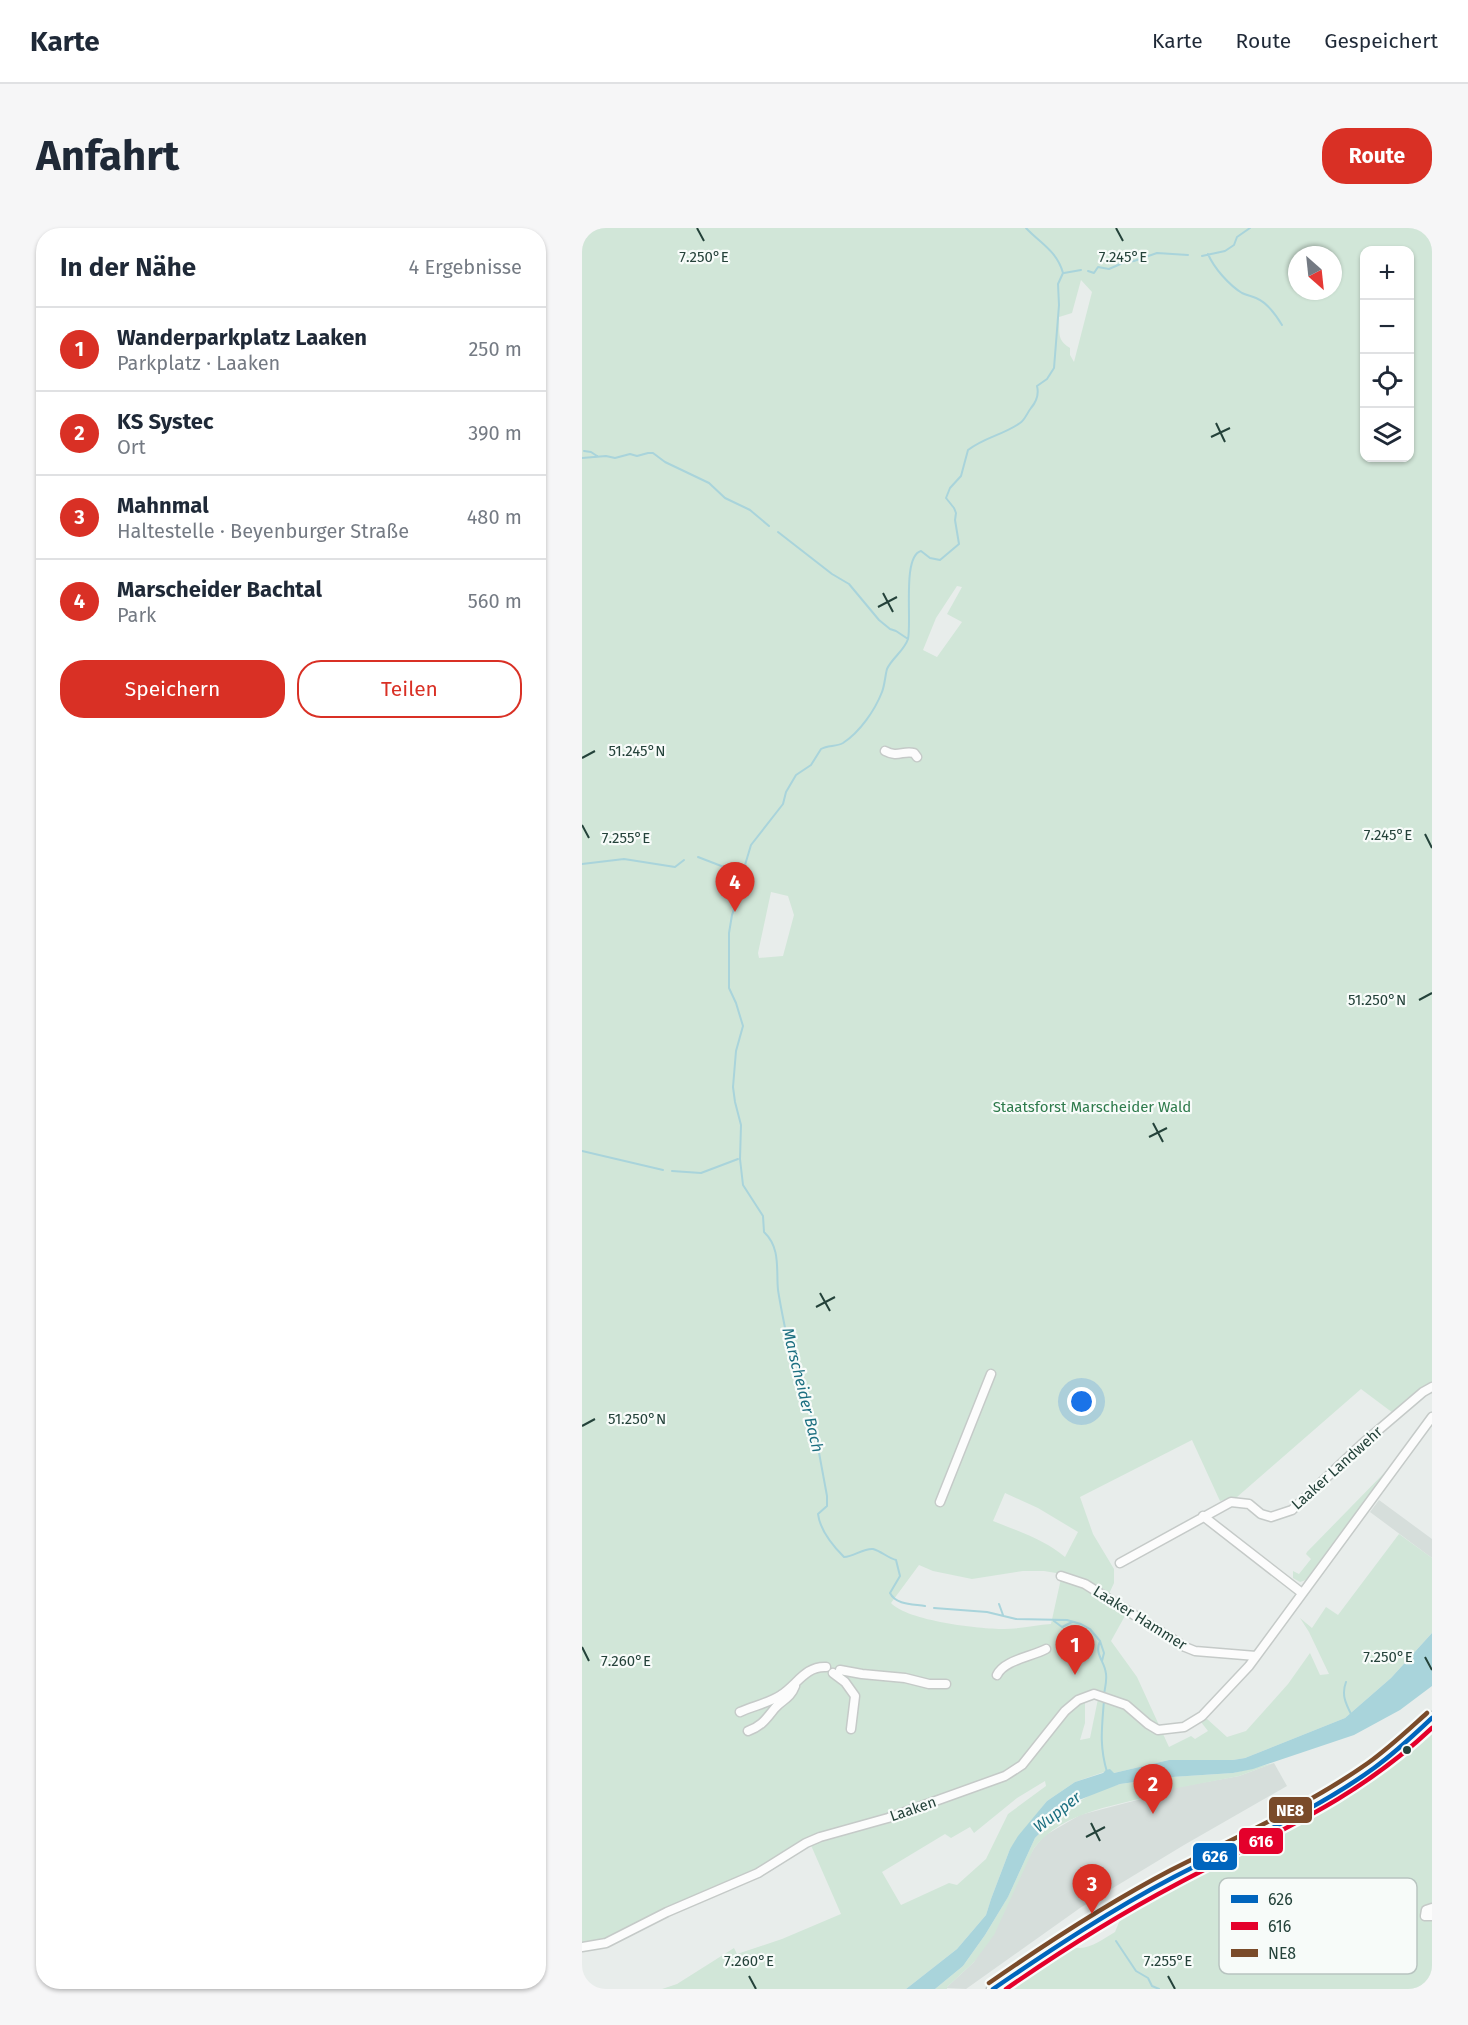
<!DOCTYPE html>
<html lang="de">
<head>
<meta charset="utf-8">
<style>
	:root { --surface:#fff; --page:#f6f6f7; --text:#1f2937; --muted:#747a83; --line:#e0e1e3; --accent:#d93025 }
	body { margin:0; font-family:"Fira Sans",sans-serif; background:var(--page); color:var(--text) }
	.controls { position:absolute; right:18px; top:18px; display:grid; overflow:hidden; border-radius:12px; box-shadow:0 2px 4px #0004 }
	.controls button { width:54px; height:54px; display:grid; place-items:center; padding:0; border:0; border-bottom:2px solid var(--line); background:var(--surface); color:var(--text); font:30px sans-serif }
	.compass { position:absolute; left:706px; top:18px; width:54px; height:54px; border-radius:50%; background:var(--surface); box-shadow:0 2px 4px #0004; rotate:153deg }
	.you { position:absolute; left:500px; top:1174px; width:21px; height:21px; margin:-15px; border:4px solid #fff; border-radius:50%; background:#1a73e8; box-shadow:0 0 0 9px #1a73e833 }
	.badge { display:grid; place-items:center; width:39px; height:39px; border-radius:50%; background:var(--accent); color:#fff; font-size:20px; font-weight:700 }
	.pin { position:absolute; translate:-50% -50px; filter:drop-shadow(0 2px 3px #0008) }
	.pin::after { content:''; position:absolute; top:32px; width:21px; height:18px; background:inherit; clip-path:polygon(0 0,100% 0,50% 100%) }
	.list { margin:0; padding:0; list-style:none }
	h2 { display:flex; justify-content:space-between; align-items:center; height:78px; margin:0; padding:0 24px; font-size:26px }
	h2 small { font-size:20px; font-weight:400; color:var(--muted) }
	.list li { display:grid; grid-template-columns:39px 1fr auto; gap:18px; align-items:center; box-sizing:border-box; height:84px; padding:0 24px; border-top:2px solid var(--line) }
	.list b { display:block; font-size:22px; white-space:nowrap }
	.list p { margin:0; font-size:20px; white-space:nowrap; color:var(--muted) }
	.list em { font-size:20px; font-style:normal; color:var(--muted) }
	.actions { display:flex; gap:12px; padding:18px 24px }
	.actions a { flex:1; padding:14px 0; border:2px solid var(--accent); border-radius:24px; text-align:center; font-size:21px; color:var(--accent) }
	.actions .main { background:var(--accent); color:#fff }
	.icon { flex:none; width:33px; height:33px; fill:none; stroke:currentColor; stroke-width:2; stroke-linecap:round; stroke-linejoin:round }
	.map { position:relative; flex:none; width:850px; height:1761px; overflow:hidden; border-radius:24px }
	header { display:flex; align-items:center; gap:36px; box-sizing:border-box; height:84px; padding:0 30px; background:var(--surface); border-bottom:2px solid var(--line) }
	header strong { font-size:28px }
	nav { display:flex; gap:33px; margin-inline-start:auto; font-size:21px }
	.intro { display:flex; align-items:center; justify-content:space-between; box-sizing:border-box; height:144px; padding:0 36px }
	h1 { margin:0; font-size:42px }
	.button { padding:15px 27px; border-radius:24px; background:var(--accent); color:#fff; font-size:21px; font-weight:700 }
	main { display:flex; gap:36px; padding:0 36px }
	aside { flex:1; background:var(--surface); border-radius:24px; box-shadow:0 2px 4px #0004 }
	.map>svg:first-child { display:block }
</style>
</head>
<body>
<header>
<strong>Karte</strong>
<nav><a>Karte</a><a>Route</a><a>Gespeichert</a></nav>
</header>
<div class="intro"><h1>Anfahrt</h1><a class="button">Route</a></div>
<main>
<aside>
<h2>In der Nähe<small>4 Ergebnisse</small></h2>
<ul class="list">
<li><span class="badge">1</span><div><b>Wanderparkplatz Laaken</b><p>Parkplatz · Laaken</p></div><em>250 m</em></li>
<li><span class="badge">2</span><div><b>KS Systec</b><p>Ort</p></div><em>390 m</em></li>
<li><span class="badge">3</span><div><b>Mahnmal</b><p>Haltestelle · Beyenburger Straße</p></div><em>480 m</em></li>
<li><span class="badge">4</span><div><b>Marscheider Bachtal</b><p>Park</p></div><em>560 m</em></li>
</ul>
<div class="actions"><a class="main">Speichern</a><a>Teilen</a></div>
</aside>
<div class="map">
<svg width="850" height="1761" viewBox="0 0 850 1761">
	<rect width="100%" height="100%" fill="#e8edeb"/>
	<path fill="#d6dedb" d="M797 1272 850 1311V1330L788 1284Z
		M692 1535 705 1558 602 1617 498 1680 384 1761 364 1760 392 1734 452 1620 462 1608 498 1587 582 1565 591 1560 657 1548Z"/>
	<path fill="#d1e6d8" fill-rule="evenodd" d="M0 0H850V1154L811 1185 779 1161 655 1269 638 1273 610 1212 498 1269 511 1306 532 1341V1355L526 1368 544 1386 529 1413 555 1449 587 1519 609 1508 613 1511 626 1503 619 1494 624 1490 645 1509 664 1503 706 1456 728 1425 738 1447 747 1446 727 1404 718 1390 730 1400 744 1379 756 1387 817 1306 850 1330V1405L809 1450 763 1490 663 1530 651 1532H587L532 1545 522 1544 493 1554 465 1573 428 1621 409 1671 404 1687 375 1721 324 1761H80L95 1756 152 1720 155 1726 200 1711 259 1686 228 1615 42 1706 0 1719ZM782 22H828V230H782ZM715 27H751V63H715ZM499 52 510 64 492 134 488 127V120C474 112 478 104 477 89L490 85ZM375 358 380 359 365 386 380 394 355 429 341 422 354 390ZM189 664 206 668 212 687 201 728 177 730 176 725ZM423 1265 456 1280 496 1304 483 1329C463 1312 436 1303 411 1293ZM337 1337 351 1343 390 1351 441 1343H462L480 1346 469 1396C454 1397 438 1401 422 1401 397 1401 326 1393 309 1375ZM503 1470 516 1471 508 1510 498 1512 503 1495ZM463 1553 464 1558 426 1586 404 1631 375 1657 367 1655 319 1677 300 1644 363 1606 369 1610 388 1599 392 1605 435 1570Z
		M809 1238 724 1352 718 1354 711 1350V1343L717 1346 729 1331 724 1326 725 1324Z
		M850 1497V1761H417L486 1716C501 1727 519 1712 533 1704L542 1682 771 1563 835 1518Z
		M692 1535 657 1548 590 1561 582 1565C538 1577 482 1582 452 1620L412 1707 392 1734 365 1759V1761H353L381 1738 403 1707 426 1669 453 1610 479 1584 515 1563 538 1556 590 1549 651 1545Z"/>
	<path fill="#a9d4db" d="M850 1405V1458L818 1482 772 1507 671 1541 651 1545 590 1549 538 1556 497 1572 479 1584 453 1610 426 1669 403 1707 381 1738 353 1761H324L375 1721 404 1687 409 1671 428 1621 436 1608 465 1573 493 1554 521 1545 524 1542 528 1541 532 1545 587 1532H651L663 1530 763 1490 809 1450Z"/>
	<g fill="none" stroke-linecap="round" stroke-linejoin="round">
		<path stroke="#a9d4db" stroke-width="2" d="M626 26C632 40 647 57 660 65 664 67 669 68 674 70 684 74 694 87 700 97
			M620 28 643 23 652 17 655 9 668 0
			M506 43 512 45 516 39 527 41 543 34 552 33 575 25 606 27
			M482 45 499 42
			M2 223 9 224 15 228
			M0 230 24 228 33 230 48 226 55 228 66 225H71L83 234 127 255 143 270 168 282 187 298
			M196 304 250 346 267 356 297 392 308 401 314 403 326 411
			M116 629 160 646
			M0 636 42 631 93 639 102 632
			M0 923 81 942
			M90 943 119 945 156 931
			M417 1376 421 1387
			M343 1378C331 1376 314 1377 308 1365L318 1348 314 1332C306 1330 299 1323 291 1321 281 1320 272 1329 262 1329 251 1318 238 1302 236 1286L245 1278V1268L233 1203 218 1146 212 1132 211 1124 207 1119C203 1100 199 1081 196 1062 194 1042 199 1020 182 1004L181 988 161 957 158 931 159 897 153 874 151 859 154 823 161 798 154 775 147 760V705L150 687 156 669 157 657 169 617 201 576 204 564 214 547 229 537 239 521C246 517 254 519 261 515 278 504 293 482 300 464 303 456 303 448 305 441 310 430 322 423 326 411 330 393 320 328 339 323L348 330 358 332 377 316 373 292 374 285 372 280 364 270 368 260 379 248 386 222C403 209 421 207 438 195 443 192 445 185 449 180 455 173 457 166 455 158L465 151 472 140 477 77 476 56 481 45C475 23 458 15 444 0
			M352 1380 405 1384 434 1391 485 1392 499 1396 508 1401 518 1413C512 1427 523 1433 524 1446 525 1453 523 1460 522 1466
			M472 1393 480 1399 490 1394
			M518 1413 522 1425 520 1433
			M764 1454C759 1467 764 1476 770 1488
			M522 1472C520 1499 517 1517 525 1544
			M534 1713 554 1743 566 1750 570 1758 577 1761"/>
		<defs>
			<path id="street" d="M303 523C316 530 321 522 332 525L335 529
				M358 1274 409 1146
				M621 1288 720 1365
				M538 1335 649 1274 667 1276 679 1286 689 1289 710 1282 780 1216 841 1164 850 1159
				M479 1348 503 1356 603 1419 613 1423 674 1428
				M258 1442 280 1446 323 1450 347 1456H364
				M251 1445 263 1454 273 1468 269 1501
				M415 1447C422 1432 449 1429 464 1421
				M158 1484C171 1478 187 1475 199 1467 215 1457 223 1438 244 1439
				M166 1503C180 1498 184 1491 193 1480 201 1471 208 1471 213 1458
				M850 1680 844 1682 843 1688H850
				M0 1719 24 1715 85 1684 176 1645 224 1615 238 1609 306 1590 423 1548 440 1537 483 1483 496 1472 512 1466 544 1477 566 1496 576 1502 602 1499 620 1488 667 1438 850 1189"/>
			<path id="secondary" d="M411 1761C470 1720 529 1682 592 1649 684 1601 777 1566 850 1490"/>
		</defs>
		<use href="#street" stroke="#c5cac8" stroke-width="11"/>
		<use href="#secondary" stroke="#c3cbc8" stroke-width="15"/>
		<use href="#street" stroke="#fcfcfc" stroke-width="8"/>
		<use href="#secondary" stroke="#fcfcfc" stroke-width="12"/>
		<defs>
			<path id="bus-1" d="M411 1761C470 1721 529 1682 592 1649 659 1614 730 1585 792 1540 813 1525 831 1508 850 1490"/>
			<path id="bus-2" d="M424 1761C479 1723 536 1687 595 1656 687 1607 772 1574 850 1500"/>
			<path id="bus-3" d="M407 1755C466 1714 526 1675 589 1642 656 1608 725 1578 786 1535 807 1520 826 1502 845 1485"/>
		</defs>
		<use href="#bus-1" stroke="#f7fbf9" stroke-width="9"/>
		<use href="#bus-2" stroke="#f7fbf9" stroke-width="9"/>
		<use href="#bus-3" stroke="#f7fbf9" stroke-width="9"/>
		<use href="#bus-1" stroke="#0065bd" stroke-width="4.5"/>
		<use href="#bus-2" stroke="#e4002b" stroke-width="4.5"/>
		<use href="#bus-3" stroke="#7a4b2a" stroke-width="4.5"/>
	</g>
	<path fill="none" stroke="#24423a" stroke-width="2" d="M115 0 122 13M534 0 541 13M634 195 643 214M629 209 648 200M301 365 311 384M296 379 315 369M0 530 13 523M0 597 7 610M843 606 850 620M837 772 850 765M571 895 581 914M567 909 585 900M238 1065 248 1083M234 1079 253 1069M0 1198 13 1191M0 1419 7 1433M843 1429 850 1442M509 1595 518 1613M504 1609 523 1599M167 1748 174 1761M586 1748 593 1761"/>
	<circle fill="#24423a" stroke="#f7fbf9" stroke-width="2" cx="825" cy="1522" r="5"/>
	<g text-anchor="middle" dominant-baseline="central" stroke-width="4.5" stroke-linejoin="round" paint-order="stroke">
		<g font-size="15" fill="#2d7a4b" stroke="#f7fbf9">
			<text x="510" y="879">Staatsforst Marscheider Wald</text>
		</g>
		<g font-size="15" fill="#24423a" stroke="#f7fbf9">
			<text transform="translate(755 1240) rotate(-42)">Laaker Landwehr</text>
			<text transform="translate(558 1390) rotate(32)">Laaker Hammer</text>
			<text transform="translate(331 1581) rotate(-19)">Laaken</text>
		</g>
		<g font-size="16" font-style="italic" fill="#1c6f80" stroke="#f7fbf9">
			<text transform="translate(221 1162) rotate(76)">Marscheider Bach</text>
			<text transform="translate(475 1584) rotate(-38)">Wupper</text>
		</g>
	</g>
	<rect x="637" y="1650" width="198" height="96" rx="9" fill="#f7fbf9" stroke="#b8c4c0" stroke-width="1.5"/>
	<rect x="649" y="1667" width="27" height="8" fill="#0065bd"/>
	<rect x="649" y="1694" width="27" height="8" fill="#e4002b"/>
	<rect x="649" y="1721" width="27" height="8" fill="#7a4b2a"/>
	<g font-size="16" fill="#24423a">
		<text x="686" y="1677">626</text>
		<text x="686" y="1704">616</text>
		<text x="686" y="1731">NE8</text>
	</g>
	<g font-size="15" text-anchor="middle" fill="#24423a" stroke="#f7fbf9" stroke-width="4.5" stroke-linejoin="round" paint-order="stroke">
		<text x="122" y="34">7.250°E</text>
		<text x="541" y="34">7.245°E</text>
		<text x="55" y="528">51.245°N</text>
		<text x="806" y="612">7.245°E</text>
		<text x="44" y="615">7.255°E</text>
		<text x="795" y="777">51.250°N</text>
		<text x="55" y="1196">51.250°N</text>
		<text x="806" y="1434">7.250°E</text>
		<text x="44" y="1438">7.260°E</text>
		<text x="167" y="1738">7.260°E</text>
		<text x="586" y="1738">7.255°E</text>
	</g>
	<g stroke="#f7fbf9" stroke-width="2">
		<rect x="686" y="1568" width="45" height="28" rx="6" fill="#7a4b2a"/>
		<rect x="656" y="1599" width="46" height="28" rx="6" fill="#e4002b"/>
		<rect x="610" y="1614" width="46" height="29" rx="6" fill="#0065bd"/>
	</g>
	<g font-size="16" text-anchor="middle" font-weight="bold" fill="#fff">
		<text x="708" y="1588">NE8</text>
		<text x="679" y="1619">616</text>
		<text x="633" y="1634">626</text>
	</g>
</svg>
<div class="controls">
<button>+</button>
<button>−</button>
<button><svg class="icon" aria-label="locate" viewBox="0 0 24 24"><circle cx="12" cy="12" r="6"/><path d="M12 2v4M12 18v4M2 12h4M18 12h4"/></svg></button>
<button><svg class="icon" aria-label="layers" viewBox="0 0 24 24"><path d="M12 4l9 5-9 5-9-5zM3 14l9 5 9-5"/></svg></button>
</div>
<svg class="compass" viewBox="-18 -18 36 36"><path d="M0-13l5 13h-10z" fill="#e53935"/><path d="M0 13l5-13h-10z" fill="#747a83"/></svg>
<div class="you"></div>
<div class="pin badge" style="left:493px;top:1447px">1</div>
<div class="pin badge" style="left:571px;top:1586px">2</div>
<div class="pin badge" style="left:510px;top:1686px">3</div>
<div class="pin badge" style="left:153px;top:684px">4</div>
</div>
</main>
</body>
</html>
